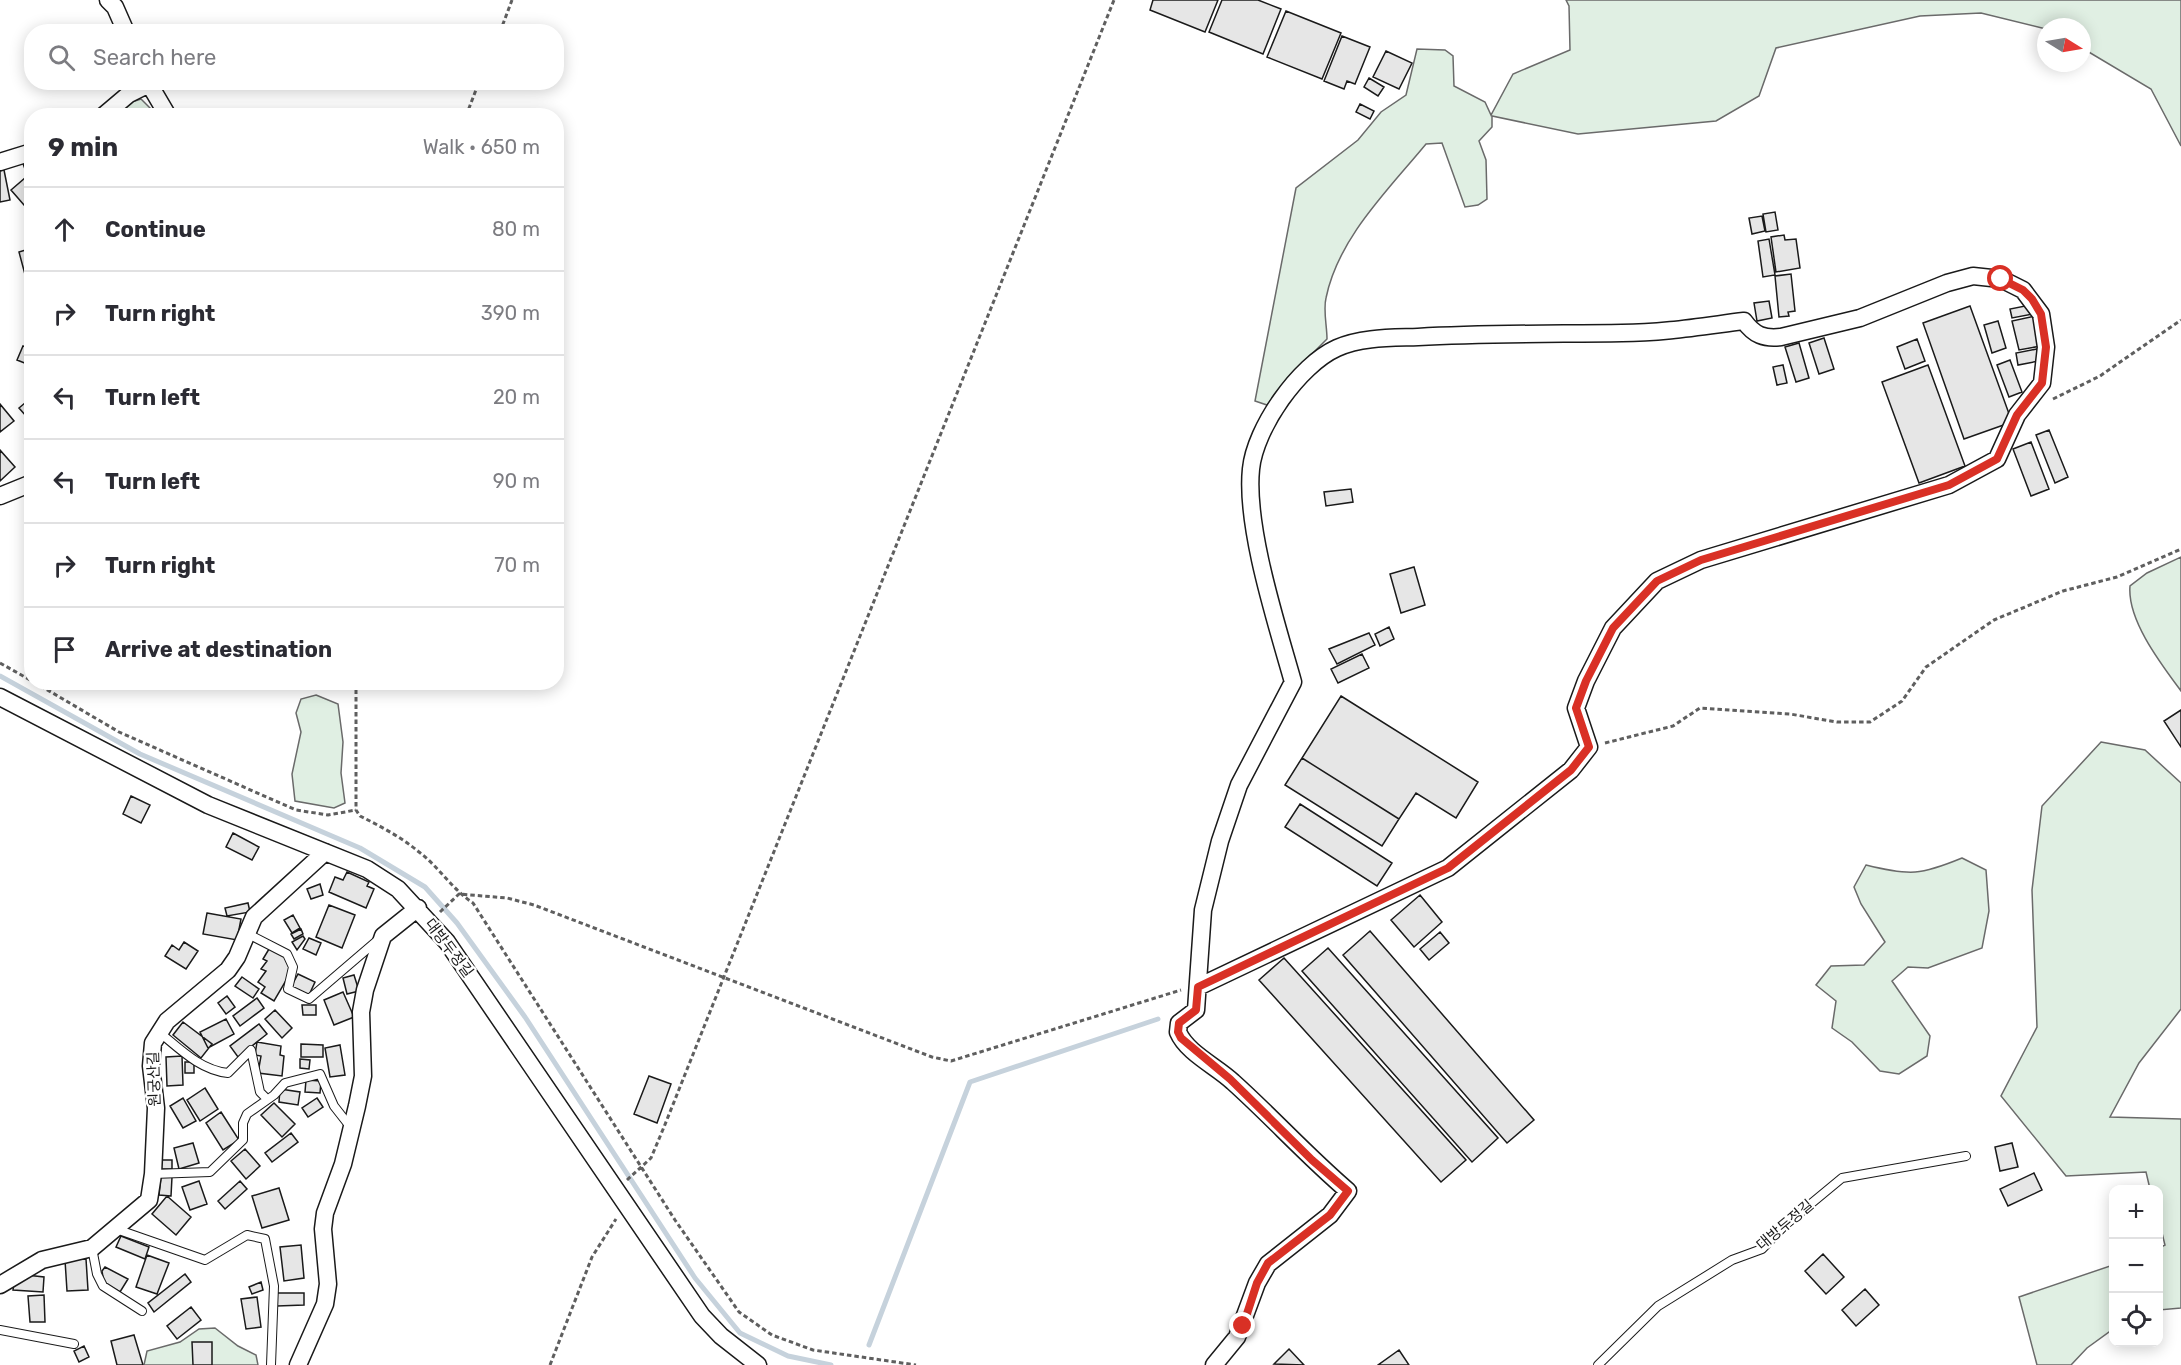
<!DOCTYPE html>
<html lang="en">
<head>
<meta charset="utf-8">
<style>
	:root { --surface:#fff; --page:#f2f2f3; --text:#2b2b33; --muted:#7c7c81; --line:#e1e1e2 }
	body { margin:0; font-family:Rubik,"Noto Sans KR",sans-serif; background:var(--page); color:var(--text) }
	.controls { position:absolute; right:18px; bottom:18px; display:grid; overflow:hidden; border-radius:12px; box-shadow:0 3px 15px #0003 }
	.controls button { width:54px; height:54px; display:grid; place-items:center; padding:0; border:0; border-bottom:2px solid var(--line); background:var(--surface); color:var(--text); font:30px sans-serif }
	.compass { position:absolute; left:2037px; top:18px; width:54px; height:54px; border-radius:50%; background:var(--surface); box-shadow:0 3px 15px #0003; rotate:101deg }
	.stop { position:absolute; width:18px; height:18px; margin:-14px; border:4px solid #d93025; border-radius:50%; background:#fff }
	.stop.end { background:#d93025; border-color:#fff; box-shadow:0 2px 6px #0008 }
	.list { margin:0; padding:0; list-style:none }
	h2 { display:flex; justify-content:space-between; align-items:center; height:78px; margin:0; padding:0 24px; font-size:26px }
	h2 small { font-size:20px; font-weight:400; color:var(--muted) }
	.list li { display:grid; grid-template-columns:39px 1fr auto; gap:18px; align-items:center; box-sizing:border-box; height:84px; padding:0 24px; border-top:2px solid var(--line) }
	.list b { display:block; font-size:22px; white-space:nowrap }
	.list em { font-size:20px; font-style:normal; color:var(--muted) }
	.icon { flex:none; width:33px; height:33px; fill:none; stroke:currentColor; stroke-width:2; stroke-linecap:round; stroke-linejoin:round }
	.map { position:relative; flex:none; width:2181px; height:1365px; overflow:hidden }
	.search { position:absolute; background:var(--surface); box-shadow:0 3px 15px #0003; left:24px; top:24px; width:540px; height:66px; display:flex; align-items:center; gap:15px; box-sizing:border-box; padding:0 21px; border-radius:24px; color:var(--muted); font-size:22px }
	.panel { position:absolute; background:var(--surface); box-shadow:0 3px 15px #0003; left:24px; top:108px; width:540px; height:582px; border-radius:24px }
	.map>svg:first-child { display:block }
</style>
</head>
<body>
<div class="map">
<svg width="2181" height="1365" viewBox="0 0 2181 1365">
	<rect width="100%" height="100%" fill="#fff"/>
	<path fill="#e0efe3" stroke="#6a6a6a" stroke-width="1.5" d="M1566 0H2181V146L2151 89 2082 48V27L2046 29 1981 13 1920 16 1776 48 1759 96 1716 121 1578 134 1492 116V127L1479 141 1486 160 1487 199 1478 205 1465 207 1442 143 1426 144C1389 189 1338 238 1326 298 1323 310 1327 326 1327 339L1291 375 1267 405 1255 401 1296 188 1358 140 1381 112 1406 95 1417 49 1445 50 1453 56 1454 86 1485 102 1491 115 1513 74 1570 50 1569 6Z
		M141 99 157 115 119 116 129 103Z
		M2181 557V691C2161 664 2127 620 2130 586L2147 573Z
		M316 695 338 704 343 742 341 773 345 803 334 808 295 801 292 774 301 732 296 713 301 699Z
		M2101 742 2145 750 2181 783V1009L2139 1063 2110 1117 2181 1119V1308L2159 1310V1248L2165 1245 2159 1221 2158 1190 2150 1189 2146 1172 2066 1176 2001 1096 2037 1027 2032 890 2042 806Z
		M1962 858 1986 870 1989 911 1982 948 1928 968 1908 967 1892 981 1930 1036 1927 1056 1899 1074 1880 1071 1852 1042 1832 1028 1836 1001 1816 985 1831 966 1864 965 1885 942 1861 904 1854 887 1866 865C1910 876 1921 875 1962 858Z
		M2113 1265V1329L2087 1348 2071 1365H2037L2019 1297Z
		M215 1328 238 1346 256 1355 258 1365H144L147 1351 180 1342 199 1329Z"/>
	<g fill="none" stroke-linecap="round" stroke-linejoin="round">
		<path stroke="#c6d2dc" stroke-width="5" d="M0 676 140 754 360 848 425 887 457 923 525 1017 695 1278 740 1333 788 1356 831 1365
			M869 1345 970 1082 1158 1019"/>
	</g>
	<path fill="#e6e6e6" stroke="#1a1a1a" stroke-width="1.5" d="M1153 0H1218L1205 32 1150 10Z
		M1222 0H1258L1281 9 1263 54 1209 32Z
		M1286 11 1341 33 1322 79 1267 57Z
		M1342 36 1370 47 1355 84 1347 81 1344 89 1324 81Z
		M1386 51 1412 63 1399 89 1373 77Z
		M1369 78 1384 87 1378 96 1364 87Z
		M1360 104 1374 111 1370 119 1356 112Z
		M32 155V167L25 169 21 158Z
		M4 170 10 200 0 202V171Z
		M32 172V199L24 205 11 190Z
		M1775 212 1778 230 1766 232 1763 214Z
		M1762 216 1765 231 1752 234 1749 218Z
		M1784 235 1785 240 1796 239 1800 268 1776 272 1771 237Z
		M1769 239 1775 275 1763 277 1758 241Z
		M32 248V281L27 282 19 252Z
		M1791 274 1795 311 1788 312 1789 316 1779 317 1775 276Z
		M1769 301 1772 318 1757 321 1754 303Z
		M2030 305 2033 314 2012 318 2010 309Z
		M1970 306 2012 422 1964 439 1923 323Z
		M2035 316 2041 346 2019 350 2012 321Z
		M1998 321 2006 348 1992 353 1984 325Z
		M1824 338 1834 369 1819 374 1809 343Z
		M1917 339 1925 361 1905 369 1897 347Z
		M1799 343 1809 378 1796 382 1785 347Z
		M23 346 32 349V366L17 360Z
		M2037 349 2039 361 2018 365 2016 353Z
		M2010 360 2022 392 2009 397 1997 365Z
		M1783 365 1787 383 1777 385 1773 367Z
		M1928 365 1965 466 1919 483 1882 382Z
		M32 397V411L26 416 19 408Z
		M0 404 14 421 0 432Z
		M2049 430 2068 477 2055 483 2036 435Z
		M2031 442 2049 489 2031 496 2013 449Z
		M0 450 15 467 0 481Z
		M1351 489 1353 502 1326 506 1324 492Z
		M1414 567 1425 605 1401 613 1390 574Z
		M1389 627 1394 639 1380 646 1375 634Z
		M1369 633 1375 645 1337 664 1329 649Z
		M1362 654 1369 668 1338 683 1331 669Z
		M1341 696 1478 782 1456 818 1416 793 1399 819 1302 758Z
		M2181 710V747L2164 721Z
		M1302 758 1399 819 1382 846 1285 785Z
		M131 796 150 805 141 823 123 814Z
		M1300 804 1392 863 1377 886 1285 827Z
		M233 833 259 847 252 860 226 847Z
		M347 872 369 882 367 886 374 889 366 908 329 892 335 877 343 880Z
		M320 884 323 895 311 899 307 889Z
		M1420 895 1442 922 1414 947 1391 920Z
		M248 903 250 912 227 916 225 908Z
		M329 905 355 915 342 948 316 937Z
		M207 913 241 919 237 940 203 934Z
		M293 915 300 928 292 933 284 920Z
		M301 929 303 934 294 939 291 934Z
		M1370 931 1534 1120 1507 1143 1343 955Z
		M1440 932 1449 943 1429 960 1420 949Z
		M303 936 305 939 297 950 292 942Z
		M309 938 321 943 316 955 303 949Z
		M184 942 198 951 186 969 165 956 172 945 179 950Z
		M1328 948 1498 1138 1472 1162 1302 971Z
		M269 949 284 955 291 972 274 1001 261 993 265 987 258 982 266 971 261 969 267 961 263 959Z
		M1284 958 1466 1160 1441 1182 1259 980Z
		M298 974 315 982 309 995 291 987Z
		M354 975 359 991 347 994 343 978Z
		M242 977 259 989 253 998 235 986Z
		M343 992 354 1017 334 1025 324 1000Z
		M227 996 235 1007 226 1014 218 1003Z
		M257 998 264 1008 240 1026 233 1016Z
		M302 1005H316V1015H303Z
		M275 1010 292 1028 282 1038 265 1019Z
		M226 1019 234 1034 208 1048 200 1032Z
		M183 1022 212 1044 201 1058 173 1035Z
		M259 1024 267 1034 238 1057 230 1046Z
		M257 1042 281 1046 280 1055 284 1056 282 1076 258 1073 261 1056 255 1055Z
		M301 1044 323 1045V1057H301Z
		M340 1045 345 1075 330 1077 325 1048Z
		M182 1056 183 1085 167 1086 166 1057Z
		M300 1059 310 1060 309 1069 300 1068Z
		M185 1062H194V1073H185Z
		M649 1076 671 1084 657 1123 634 1114Z
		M306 1080 321 1081 320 1093 305 1092Z
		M205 1088 218 1109 200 1121 187 1100Z
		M280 1089 300 1092 298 1105 279 1102Z
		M183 1098 196 1121 183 1128 170 1106Z
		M317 1098 323 1107 308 1117 302 1108Z
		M274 1103 295 1124 282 1137 261 1115Z
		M221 1112 239 1140 223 1150 206 1123Z
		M291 1133 298 1142 272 1162 265 1153Z
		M193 1143 199 1163 179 1169 174 1148Z
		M2012 1143 2018 1167 2000 1171 1995 1147Z
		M245 1149 260 1166 246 1179 231 1161Z
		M160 1160H172V1169H160Z
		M2034 1173 2042 1190 2008 1206 2000 1189Z
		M161 1176 172 1177 171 1196 159 1195Z
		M199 1181 207 1204 190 1210 182 1187Z
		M240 1181 247 1189 225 1209 218 1201Z
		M279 1188 289 1220 262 1228 252 1196Z
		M167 1196 191 1217 176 1235 152 1214Z
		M121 1236 149 1247 145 1259 116 1247Z
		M301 1245 304 1278 284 1281 280 1247Z
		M1823 1254 1844 1277 1826 1294 1805 1271Z
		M147 1255 169 1263 157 1294 136 1287Z
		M86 1259 88 1290 67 1291 65 1260Z
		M105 1267 128 1279 120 1292 104 1283 102 1271Z
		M185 1274 191 1282 154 1312 148 1303Z
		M26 1275 44 1277 43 1292 13 1290 14 1283Z
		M261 1282 263 1290 252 1294 249 1287Z
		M1865 1289 1879 1305 1856 1326 1842 1310Z
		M277 1293H304V1305L277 1306Z
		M44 1295 45 1322H30L28 1296Z
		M257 1297 261 1327 246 1329 241 1299Z
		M191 1307 201 1320 177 1339 167 1326Z
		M134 1335 143 1365H117L111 1341Z
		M192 1342H212V1365H193Z
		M84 1346 89 1357 79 1362 74 1351Z
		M1289 1349 1304 1365 1274 1364Z
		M1399 1350 1409 1365H1378Z"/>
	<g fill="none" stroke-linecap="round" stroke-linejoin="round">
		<defs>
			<path id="lane" d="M248 934 287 954 293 967 288 989 309 999 379 939
				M159 1032C180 1049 200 1070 228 1073L251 1050 260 1092 267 1099
				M153 1174 210 1172 243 1140V1123L247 1114 274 1095 285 1083 320 1074 334 1106 352 1129
				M116 1229 205 1260 247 1235 265 1239 274 1286 271 1365
				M92 1248 97 1274 103 1286 142 1311
				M0 1330 74 1344
				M1598 1365 1658 1306 1732 1260 1762 1249 1784 1226 1842 1178 1966 1156"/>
			<path id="street" d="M108 0 115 7 126 32
				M148 82 168 116
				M103 116 129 94 149 84
				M0 162 32 152
				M0 496 32 483
				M0 697 208 805 367 869 398 889 447 942 702 1316 721 1336 758 1365
				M1198 987 1448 868 1571 770 1589 747 1576 708 1586 681 1613 628 1657 581 1701 560 1949 485 1997 459 2017 415 2042 383 2046 347 2041 314 2023 290 2001 279 1973 276 1947 283 1860 318 1781 337C1764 339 1754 335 1744 321 1704 326 1663 333 1622 333 1554 334 1486 333 1418 337 1392 338 1362 337 1337 348 1299 365 1255 428 1251 469 1245 527 1277 625 1293 682L1239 785 1220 841 1203 910 1196 1010 1179 1023 1178 1032C1187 1053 1216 1066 1233 1082 1272 1117 1307 1156 1348 1191L1330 1215 1268 1264 1257 1283 1237 1337 1214 1365
				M0 1285 42 1260 92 1248 149 1200 153 1174 156 1108 151 1066 153 1043 167 1021 228 970 237 957 254 917 325 852
				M298 1365 325 1304 328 1284 323 1229 325 1213 343 1164 357 1106 363 1076 361 1012 365 990 383 936 418 908"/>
		</defs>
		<use href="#lane" stroke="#1a1a1a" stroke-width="10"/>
		<use href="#street" stroke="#1a1a1a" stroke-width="19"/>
		<path stroke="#5f5f5f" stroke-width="3" stroke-dasharray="4.5 3" stroke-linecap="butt" d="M500 32 512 0
			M466 116 479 82
			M2053 399 2100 376 2181 320
			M0 663 32 681
			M34 682 119 732 296 810 328 815 356 810
			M356 682V810L360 816C380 826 401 837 419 852 439 867 452 889 473 903L675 1220 739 1312 772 1335 813 1350 916 1365
			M1605 743 1673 726 1700 708 1790 714 1837 722H1870L1902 701 1926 667 1994 620 2063 591 2117 577 2181 549
			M440 912 459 894 507 898 534 905 932 1057 951 1061 1181 990
			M627 1180 651 1158 664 1127 1114 0
			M550 1365 592 1257 616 1219"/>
		<use href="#lane" stroke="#fff" stroke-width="8"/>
		<use href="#street" stroke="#fff" stroke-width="16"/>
	</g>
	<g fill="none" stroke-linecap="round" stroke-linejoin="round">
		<path stroke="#d93025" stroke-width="8" d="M1243 1326 1257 1283 1268 1263 1330 1215 1348 1191 1312 1160 1230 1079 1181 1038 1178 1032 1179 1023 1196 1010 1198 987 1448 868 1571 770 1589 747 1576 708 1586 681 1613 628 1657 581 1701 560 1949 485 1997 459 2017 415 2042 383 2046 347 2041 314 2032 299 2023 290 2001 279"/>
	</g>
	<g text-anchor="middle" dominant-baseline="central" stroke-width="4.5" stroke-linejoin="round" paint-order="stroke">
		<g font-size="15" fill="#1a1a1a" stroke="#fff">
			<text transform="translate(449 948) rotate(53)">대방두정길</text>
			<text transform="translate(154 1079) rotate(-92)">원궁산길</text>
			<text transform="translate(1785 1225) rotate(-40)">대방두정길</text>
		</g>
	</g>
</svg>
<div class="controls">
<button>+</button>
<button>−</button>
<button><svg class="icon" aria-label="locate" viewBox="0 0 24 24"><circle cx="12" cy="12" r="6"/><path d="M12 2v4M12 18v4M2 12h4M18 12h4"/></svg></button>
</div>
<svg class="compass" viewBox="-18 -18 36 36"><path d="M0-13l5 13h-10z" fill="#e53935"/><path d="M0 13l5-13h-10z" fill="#7c7c81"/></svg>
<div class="stop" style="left:2001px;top:279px"></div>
<div class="stop end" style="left:1243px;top:1326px"></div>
<div class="search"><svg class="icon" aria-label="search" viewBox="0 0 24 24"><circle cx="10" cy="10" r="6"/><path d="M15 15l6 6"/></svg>Search here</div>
<section class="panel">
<h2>9 min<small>Walk · 650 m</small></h2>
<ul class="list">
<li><svg class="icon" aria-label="ahead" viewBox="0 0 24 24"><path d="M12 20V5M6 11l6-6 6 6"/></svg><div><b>Continue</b></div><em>80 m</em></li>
<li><svg class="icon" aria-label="right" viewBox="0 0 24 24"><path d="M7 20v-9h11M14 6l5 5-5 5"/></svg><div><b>Turn right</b></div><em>390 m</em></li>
<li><svg class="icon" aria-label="left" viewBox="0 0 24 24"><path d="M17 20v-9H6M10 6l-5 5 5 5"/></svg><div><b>Turn left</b></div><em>20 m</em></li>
<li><svg class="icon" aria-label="left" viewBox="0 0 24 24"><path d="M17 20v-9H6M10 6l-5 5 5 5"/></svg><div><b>Turn left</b></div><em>90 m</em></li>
<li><svg class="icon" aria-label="right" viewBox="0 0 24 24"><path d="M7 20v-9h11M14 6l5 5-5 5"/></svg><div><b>Turn right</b></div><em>70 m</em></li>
<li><svg class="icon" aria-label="arrive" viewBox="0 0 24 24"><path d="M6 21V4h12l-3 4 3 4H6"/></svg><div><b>Arrive at destination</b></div></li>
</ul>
</section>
</div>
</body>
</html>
